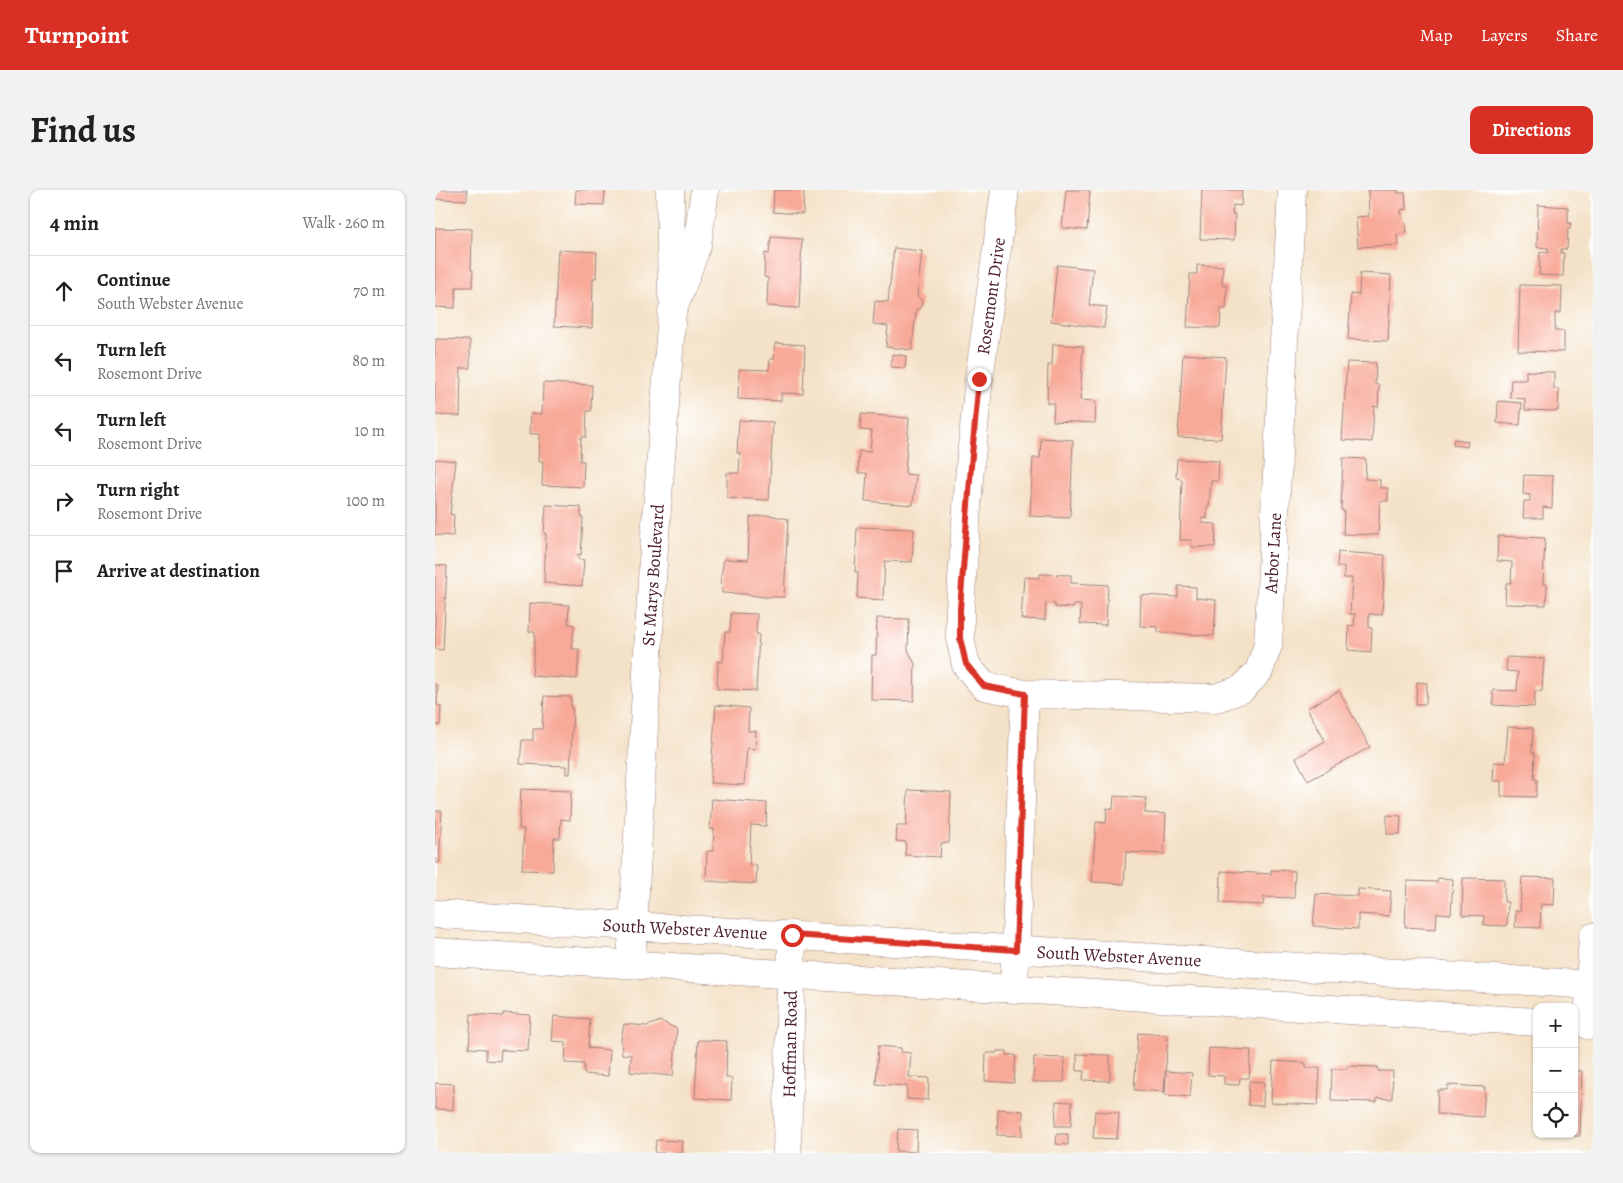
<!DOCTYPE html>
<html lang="en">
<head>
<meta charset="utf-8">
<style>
	:root { --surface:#fff; --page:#f2f2f2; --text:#202124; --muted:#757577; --line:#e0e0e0; --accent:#d93025 }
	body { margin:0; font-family:Alegreya,serif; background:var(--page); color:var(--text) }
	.controls { position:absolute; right:15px; bottom:15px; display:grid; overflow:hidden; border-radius:10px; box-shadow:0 1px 4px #0004 }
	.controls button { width:45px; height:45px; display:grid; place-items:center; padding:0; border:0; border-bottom:1px solid var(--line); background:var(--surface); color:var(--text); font:25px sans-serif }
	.stop { position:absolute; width:15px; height:15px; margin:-11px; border:4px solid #d93025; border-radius:50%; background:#fff }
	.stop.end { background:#d93025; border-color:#fff; box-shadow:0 1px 5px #0008 }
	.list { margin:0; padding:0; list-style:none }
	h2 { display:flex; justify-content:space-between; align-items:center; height:65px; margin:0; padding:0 20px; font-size:21px }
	h2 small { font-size:16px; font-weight:400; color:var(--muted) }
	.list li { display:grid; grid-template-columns:32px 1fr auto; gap:15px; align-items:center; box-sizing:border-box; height:70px; padding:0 20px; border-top:1px solid var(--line) }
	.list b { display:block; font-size:19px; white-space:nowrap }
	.list p { margin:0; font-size:16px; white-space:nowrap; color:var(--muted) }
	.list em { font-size:16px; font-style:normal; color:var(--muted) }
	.icon { flex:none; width:28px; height:28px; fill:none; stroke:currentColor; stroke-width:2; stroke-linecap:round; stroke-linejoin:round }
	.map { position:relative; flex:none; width:1158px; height:963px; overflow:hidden; border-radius:10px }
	header { display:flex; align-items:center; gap:30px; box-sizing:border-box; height:70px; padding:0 25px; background:var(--accent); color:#fff }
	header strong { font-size:24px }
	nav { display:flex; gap:28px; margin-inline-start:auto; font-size:18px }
	.intro { display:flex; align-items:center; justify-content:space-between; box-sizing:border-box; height:120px; padding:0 30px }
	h1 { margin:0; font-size:35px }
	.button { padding:12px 22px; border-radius:10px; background:var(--accent); color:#fff; font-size:18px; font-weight:700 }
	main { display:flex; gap:30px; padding:0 30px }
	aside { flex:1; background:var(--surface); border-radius:10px; box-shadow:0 1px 4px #0004 }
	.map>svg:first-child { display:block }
</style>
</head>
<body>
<header>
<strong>Turnpoint</strong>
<nav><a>Map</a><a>Layers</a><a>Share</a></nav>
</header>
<div class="intro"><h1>Find us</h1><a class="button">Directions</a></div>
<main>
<aside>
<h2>4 min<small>Walk · 260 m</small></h2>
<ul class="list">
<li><svg class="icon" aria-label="ahead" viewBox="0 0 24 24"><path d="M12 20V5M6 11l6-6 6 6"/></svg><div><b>Continue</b><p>South Webster Avenue</p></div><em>70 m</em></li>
<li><svg class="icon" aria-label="left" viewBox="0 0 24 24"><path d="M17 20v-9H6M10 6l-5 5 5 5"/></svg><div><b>Turn left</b><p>Rosemont Drive</p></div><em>80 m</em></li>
<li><svg class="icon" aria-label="left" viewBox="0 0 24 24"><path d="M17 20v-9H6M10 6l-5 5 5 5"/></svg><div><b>Turn left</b><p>Rosemont Drive</p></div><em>10 m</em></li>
<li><svg class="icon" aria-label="right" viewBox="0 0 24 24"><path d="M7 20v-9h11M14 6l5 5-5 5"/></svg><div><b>Turn right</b><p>Rosemont Drive</p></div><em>100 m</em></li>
<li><svg class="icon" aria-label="arrive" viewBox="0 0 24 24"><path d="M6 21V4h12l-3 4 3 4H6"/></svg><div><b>Arrive at destination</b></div></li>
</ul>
</aside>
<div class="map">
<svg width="1158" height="963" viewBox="0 0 1158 963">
	<rect width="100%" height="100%" fill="#fff"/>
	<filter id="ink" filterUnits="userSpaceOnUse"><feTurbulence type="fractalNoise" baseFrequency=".02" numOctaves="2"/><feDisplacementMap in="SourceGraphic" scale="10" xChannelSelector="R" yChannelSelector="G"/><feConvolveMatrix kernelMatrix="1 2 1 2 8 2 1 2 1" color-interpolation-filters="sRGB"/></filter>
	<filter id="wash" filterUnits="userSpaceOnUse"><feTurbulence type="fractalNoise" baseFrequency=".0096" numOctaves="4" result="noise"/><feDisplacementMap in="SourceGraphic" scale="20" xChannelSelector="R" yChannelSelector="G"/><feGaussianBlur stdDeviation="1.12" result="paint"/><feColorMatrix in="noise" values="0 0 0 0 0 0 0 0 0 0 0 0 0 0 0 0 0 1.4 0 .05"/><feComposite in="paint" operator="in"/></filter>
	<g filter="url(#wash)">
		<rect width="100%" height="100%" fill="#f4e2c8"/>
		<g id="blocks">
			<path fill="#f8a997" d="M0 0H32V10L0 9Z
				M141 0H170L169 15 140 14Z
				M339 0H369L368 24 338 22Z
				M631 0H655L652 40 627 38Z
				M767 0H807L806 16 798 15 797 24H800L799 50 765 49Z
				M933 0H963V3H970L971 19 966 20 967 29 970 32 971 41 967 44H962L963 55 923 57 921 27 934 26Z
				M1103 15 1133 17V33H1136L1135 39H1133L1132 59H1126V63H1129L1128 86 1104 85 1105 62 1113 63V58L1102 57Z
				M0 38 37 39 36 80H38L37 97H21L20 118 0 117Z
				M336 47 367 49 364 118 332 116 333 88 329 87 330 63 334 64Z
				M459 58 487 61 482 106 486 109 487 113 485 118 481 120 477 160 451 157 453 136 438 134 440 111 453 112Z
				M123 60 162 62 161 88H158L157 138 119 136Z
				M622 75 658 79 654 115 672 117 669 138 616 131Z
				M762 75 788 76 787 95 792 96 791 119H786L785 138 752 137 755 84H762Z
				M925 83 956 85 953 151 913 149 916 104 924 105Z
				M1085 95 1127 96 1126 123H1120V141H1129V162L1083 161Z
				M0 149 35 150V178H26L25 226 0 225Z
				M340 153 370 155 368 204 346 203V211L303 209 304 179 334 180 335 169H339Z
				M618 154 648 156 645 210 661 211 660 233 618 231 619 213H612L613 175H617Z
				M457 164 471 166 470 178 456 177Z
				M748 164 791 167 786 249 743 247Z
				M912 172 941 173 940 194 944 195 943 217 939 216 937 252 907 250Z
				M1091 181 1119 182V199H1124L1123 221 1090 220V209L1075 208 1076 190H1091Z
				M108 193 157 195 156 221H152L151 247H146L145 271H149L148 297 107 295 108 271H104L105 244H95L96 223 107 224Z
				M1063 211 1087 213 1085 235 1062 233Z
				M426 224 474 228 470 284 481 285 478 315 430 311 432 283H423L424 261 435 262 437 241 425 240Z
				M304 230 338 232 334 310 292 308V283H304L305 263H302Z
				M606 248 638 250 635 328 595 326 598 268H605Z
				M1019 249 1033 251 1032 257 1018 255Z
				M908 268 931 269 930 289 945 290V298H953V311H945L943 345 908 344 909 321 906 320Z
				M0 269 21 271 15 324 19 325 18 346 0 345Z
				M742 269 784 271 783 291H776L774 317H772V329L767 328V333L781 334 780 357H756V350H745L747 289 741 288Z
				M1089 285 1118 286 1117 318 1108 317V328H1088L1089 311H1095V305L1088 304Z
				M111 315 146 317V327H148L146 365 143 364V369L149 370 147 396 109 393 111 344H109Z
				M334 325 353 329 349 407H328L311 404 287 403 286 386 289 369 313 370 315 327Z
				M422 337 479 339 477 372 450 371 448 410 422 408 423 382H420Z
				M1063 346 1110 348 1108 394H1112L1111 415 1070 414 1071 393H1076L1077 372 1062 371Z
				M903 362 950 365 947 425 934 424V438H937L936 462 913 460 914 435 919 436 920 424H915L917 388H909V377H902Z
				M0 375 12 376 8 460 0 459Z
				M605 384 636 385V393L673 395 671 435 645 434 646 415H639L638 418 620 417V414L611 413 610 430 586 429 589 387 604 388Z
				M743 396 761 397V408L781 410 779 446 723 442V437L705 436 706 405 743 407Z
				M95 413 134 415 133 434 139 435 137 459H144L142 489 97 486 100 442H94Z
				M296 423 322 424 321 444H324L321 501 282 499 283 471 288 472 290 442H295Z
				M442 428 474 429 473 460 480 474 479 511 436 510 437 465H441Z
				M1072 467 1109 469 1107 501H1100L1099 517 1058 515V500L1082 501 1083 482 1071 481Z
				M982 492 992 493 991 514H981Z
				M0 495H3L2 515 6 516 5 535H0Z
				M904 501 935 557 873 591 861 568 890 551 872 518Z
				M109 506 136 507V519H138L135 584H132V576L85 574 87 550H98V539H107Z
				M281 515 314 518 313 541H321L320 559 312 558 309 595 275 593Z
				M1073 537 1098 538 1097 563H1100L1099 589H1102L1101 607 1066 606V591H1058L1059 572 1070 573Z
				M86 599 136 601 135 630 126 629 125 648H119L118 681 87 680 89 639H84Z
				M473 600 516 602 514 653H506L505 667 470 665 471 652 461 651 462 636H471Z
				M679 606 711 608 710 623 731 624 729 664 691 662 689 694 657 692 661 632 671 633 672 618 678 619Z
				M277 609 332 613 331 636 316 635 314 675H322L321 694 271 691 272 661H278L279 639H275Z
				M0 621H7L4 673H0Z
				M952 625 966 626 965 644H952Z
				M836 680 860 681 859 708 829 707 828 715 785 713 786 681 836 684Z
				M1087 687 1120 688 1119 715 1106 714 1105 738 1080 737 1081 720 1085 721Z
				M1003 688 1018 689 1016 724 1002 723 1001 739 970 737 972 691 1002 692Z
				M1028 688 1069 689V712H1073L1072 736 1048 735 1049 726 1027 725Z
				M923 699 956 701 954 726 923 724V739L878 736 881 704 923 706Z
				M68 823 95 825 93 861 66 860 65 871 51 870V859L34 858 36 824 68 826Z
				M119 826 155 829 153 858 175 860 173 886 149 884V874L130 873 131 852 117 851Z
				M226 831 242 839 238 886 195 882 196 865 187 864 186 849 189 834 212 836Z
				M703 843 733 845 729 902 699 900Z
				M263 850 292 851 291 888H297L296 910 260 908Z
				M443 856 466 858V862L476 863 474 887 494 888 493 910 472 909V896L441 894Z
				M774 858 816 860 814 888H805L804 895 789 894V886L773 885Z
				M562 861H572V865H581L579 893 550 891 551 863H561Z
				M642 864 675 865V891L648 890 649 881H642Z
				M599 867 630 868 629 892H598Z
				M838 871 871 873V878H885L883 915 836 913Z
				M913 876 943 877V881H958L957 909 942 908V912L896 911 897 879H912Z
				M731 881 757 883 755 907 730 905Z
				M1139 881H1147L1145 946H1139Z
				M814 891 829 892 828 916 813 915Z
				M0 893 19 894 18 920 0 919Z
				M1013 895 1050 897 1048 927 1002 924 1003 900H1012Z
				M621 911 637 912 636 936H620Z
				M563 919 588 921 587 946 562 945Z
				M660 921 684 923 682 949 658 948Z
				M463 939 482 940 481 962 461 961Z
				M622 944H633V955L621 954Z
				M221 950 248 951 247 963H220Z"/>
		</g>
	</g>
	<g filter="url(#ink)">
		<use href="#blocks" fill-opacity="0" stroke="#9f807a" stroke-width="1"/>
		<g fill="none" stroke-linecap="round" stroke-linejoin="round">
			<defs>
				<path id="minor" d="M235 0 237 105
					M570 0 544 189 535 276 525 419V448L531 475 549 496 590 504 781 508 807 499 824 481 833 455 857 0
					M196 774 218 372 237 122 262 55 270 0
					M1155 795 1158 747
					M579 798 590 504
					M352 963 357 745"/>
				<path id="major" d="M0 724C386 748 772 770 1158 795
					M0 762 1102 832
					M1153 835 1155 795"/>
			</defs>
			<use href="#minor" stroke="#9f807a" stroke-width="29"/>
			<use href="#major" stroke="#9f807a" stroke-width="29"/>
			<use href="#minor" stroke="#fff" stroke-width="28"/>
			<use href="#major" stroke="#fff" stroke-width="28"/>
		</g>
	</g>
	<g fill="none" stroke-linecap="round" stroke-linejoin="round" filter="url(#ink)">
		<path stroke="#d93025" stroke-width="6" d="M357 745 581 760 590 504 549 496 531 474 525 448V419L536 276 544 189"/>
	</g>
	<g text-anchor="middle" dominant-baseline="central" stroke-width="5" stroke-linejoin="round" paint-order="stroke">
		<g font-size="18" fill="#4a1f2b" stroke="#fff">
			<text transform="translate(556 106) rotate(-82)">Rosemont Drive</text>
			<text transform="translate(838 363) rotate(-87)">Arbor Lane</text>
			<text transform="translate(218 385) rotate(-86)">St Marys Boulevard</text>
			<text transform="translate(250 739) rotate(3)">South Webster Avenue</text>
			<text transform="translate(684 766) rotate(3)">South Webster Avenue</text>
			<text transform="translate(355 854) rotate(-89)">Hoffman Road</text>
		</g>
	</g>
</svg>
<div class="controls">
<button>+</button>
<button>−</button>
<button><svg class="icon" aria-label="locate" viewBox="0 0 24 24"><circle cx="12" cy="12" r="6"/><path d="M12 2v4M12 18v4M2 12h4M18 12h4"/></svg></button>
</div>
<div class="stop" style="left:357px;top:745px"></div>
<div class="stop end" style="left:544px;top:189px"></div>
</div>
</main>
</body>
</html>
